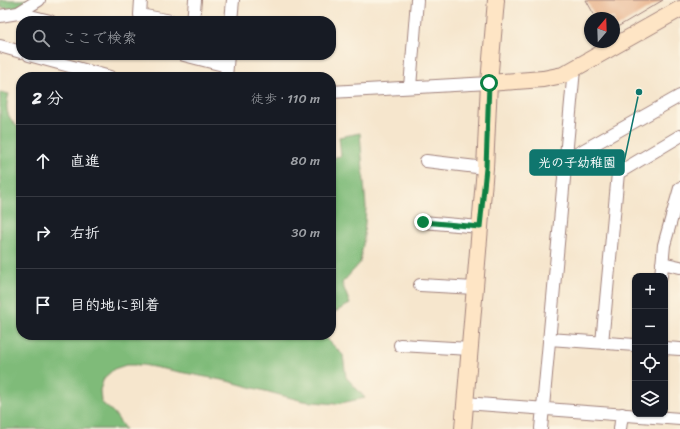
<!DOCTYPE html>
<html lang="ja">
<head>
<meta charset="utf-8">
<style>
	:root { --surface:#171b24; --page:#242831; --text:#f1f3f6; --muted:#9ea1a6; --line:#363941 }
	body { margin:0; font-family:Sriracha,"Klee One",sans-serif; background:var(--page); color:var(--text) }
	.controls { position:absolute; right:12px; bottom:12px; display:grid; overflow:hidden; border-radius:8px; box-shadow:0 1px 3px #0004 }
	.controls button { width:36px; height:36px; display:grid; place-items:center; padding:0; border:0; border-bottom:1px solid var(--line); background:var(--surface); color:var(--text); font:20px sans-serif }
	.compass { position:absolute; left:584px; top:12px; width:36px; height:36px; border-radius:50%; background:var(--surface); box-shadow:0 1px 3px #0004; rotate:19deg }
	.stop { position:absolute; width:12px; height:12px; margin:-9px; border:3px solid #0b8043; border-radius:50%; background:#fff }
	.stop.end { background:#0b8043; border-color:#fff; box-shadow:0 1px 4px #0008 }
	.list { margin:0; padding:0; list-style:none }
	h2 { display:flex; justify-content:space-between; align-items:center; height:52px; margin:0; padding:0 16px; font-size:17px }
	h2 small { font-size:13px; font-weight:400; color:var(--muted) }
	.list li { display:grid; grid-template-columns:26px 1fr auto; gap:12px; align-items:center; box-sizing:border-box; height:72px; padding:0 16px; border-top:1px solid var(--line) }
	.list b { display:block; font-size:15px; white-space:nowrap }
	.list em { font-size:13px; font-style:normal; color:var(--muted) }
	.icon { flex:none; width:22px; height:22px; fill:none; stroke:currentColor; stroke-width:2; stroke-linecap:round; stroke-linejoin:round }
	.map { position:relative; flex:none; width:680px; height:429px; overflow:hidden }
	.search { position:absolute; background:var(--surface); box-shadow:0 1px 3px #0004; left:16px; top:16px; width:320px; height:44px; display:flex; align-items:center; gap:10px; box-sizing:border-box; padding:0 14px; border-radius:16px; color:var(--muted); font-size:15px }
	.panel { position:absolute; background:var(--surface); box-shadow:0 1px 3px #0004; left:16px; top:72px; width:320px; height:268px; border-radius:16px }
	.map>svg:first-child { display:block }
</style>
</head>
<body>
<div class="map">
<svg width="680" height="429" viewBox="0 0 680 429">
	<rect width="100%" height="100%" fill="#fcf5e5"/>
	<filter id="ink" filterUnits="userSpaceOnUse"><feTurbulence type="fractalNoise" baseFrequency=".025" numOctaves="2"/><feDisplacementMap in="SourceGraphic" scale="8" xChannelSelector="R" yChannelSelector="G"/><feConvolveMatrix kernelMatrix="1 2 1 2 8 2 1 2 1" color-interpolation-filters="sRGB"/></filter>
	<filter id="wash" filterUnits="userSpaceOnUse"><feTurbulence type="fractalNoise" baseFrequency=".012" numOctaves="4" result="noise"/><feDisplacementMap in="SourceGraphic" scale="16" xChannelSelector="R" yChannelSelector="G"/><feGaussianBlur stdDeviation="0.9" result="paint"/><feColorMatrix in="noise" values="0 0 0 0 0 0 0 0 0 0 0 0 0 0 0 0 0 1.4 0 .05"/><feComposite in="paint" operator="in"/></filter>
	<g filter="url(#wash)">
		<rect width="100%" height="100%" fill="#f6e6cd"/>
		<path fill="#7fbb79" stroke="#646d52" d="M0 0H34L11 10 0 7Z
			M0 92 9 94C4 112 8 118 21 130V335H323L343 355 346 377 365 398 336 404 303 401 227 381 143 365H126L114 369 104 378 100 390 101 402 114 413 125 429H0Z
			M360 133 366 207 364 238 360 263 342 283 350 304 331 314V158L341 156 339 137Z"/>
		<g id="blocks">
			<path fill="#e6ab82" d="M586 0H663L614 29V18H596Z"/>
		</g>
	</g>
	<g filter="url(#ink)">
		<use href="#blocks" fill-opacity="0" stroke="#a0827c" stroke-width="1"/>
		<g fill="none" stroke-linecap="round" stroke-linejoin="round">
			<defs>
				<path id="street" d="M141 0 140 15 171 21
					M18 13 50 21
					M0 16 18 13 39 0
					M193 21 195 0
					M231 21 233 0
					M0 46 21 52
					M29 55 110 77
					M184 55 227 66
					M226 77 228 55
					M410 87 417 0
					M331 92 489 83
					M566 160 680 96
					M426 161 485 168
					M423 222 480 227
					M662 263 680 267
					M661 276 664 245 680 188
					M420 285 475 288
					M549 339 635 345
					M602 343 618 173 680 136
					M400 345 470 349
					M665 348 680 349
					M465 403 680 419
					M541 429 574 69
					M620 429 622 414"/>
				<path id="secondary" d="M489 83 543 79 563 75 680 9
					M463 429 485 168 489 83 496 0"/>
			</defs>
			<use href="#street" stroke="#a0827c" stroke-width="14"/>
			<use href="#secondary" stroke="#a0827c" stroke-width="18"/>
			<use href="#street" stroke="#fff" stroke-width="12"/>
			<use href="#secondary" stroke="#fee5c5" stroke-width="16"/>
		</g>
	</g>
	<g fill="none" stroke-linecap="round" stroke-linejoin="round" filter="url(#ink)">
		<path stroke="#0b8043" stroke-width="5" d="M423 222 480 227 486 168 489 83"/>
	</g>
	<path fill="none" stroke="#0f766e" stroke-width="1.5" d="M639 92L624 162"/>
	<circle fill="#0f766e" stroke="#fcf5e5" stroke-width="1.5" cx="639" cy="92" r="4"/>
	<rect fill="#0f766e" stroke="#0f766e" stroke-width="1.5" x="530" y="150" width="94" height="25" rx="4"/>
	<g font-size="13" text-anchor="middle" font-weight="bold" fill="#fff">
		<text x="577" y="167">光の子幼稚園</text>
	</g>
</svg>
<div class="controls">
<button>+</button>
<button>−</button>
<button><svg class="icon" aria-label="locate" viewBox="0 0 24 24"><circle cx="12" cy="12" r="6"/><path d="M12 2v4M12 18v4M2 12h4M18 12h4"/></svg></button>
<button><svg class="icon" aria-label="layers" viewBox="0 0 24 24"><path d="M12 4l9 5-9 5-9-5zM3 14l9 5 9-5"/></svg></button>
</div>
<svg class="compass" viewBox="-18 -18 36 36"><path d="M0-13l5 13h-10z" fill="#e53935"/><path d="M0 13l5-13h-10z" fill="#9ea1a6"/></svg>
<div class="stop" style="left:489px;top:83px"></div>
<div class="stop end" style="left:423px;top:222px"></div>
<div class="search"><svg class="icon" aria-label="search" viewBox="0 0 24 24"><circle cx="10" cy="10" r="6"/><path d="M15 15l6 6"/></svg>ここで検索</div>
<section class="panel">
<h2>2 分<small>徒歩 · 110 m</small></h2>
<ul class="list">
<li><svg class="icon" aria-label="ahead" viewBox="0 0 24 24"><path d="M12 20V5M6 11l6-6 6 6"/></svg><div><b>直進</b></div><em>80 m</em></li>
<li><svg class="icon" aria-label="right" viewBox="0 0 24 24"><path d="M7 20v-9h11M14 6l5 5-5 5"/></svg><div><b>右折</b></div><em>30 m</em></li>
<li><svg class="icon" aria-label="arrive" viewBox="0 0 24 24"><path d="M6 21V4h12l-3 4 3 4H6"/></svg><div><b>目的地に到着</b></div></li>
</ul>
</section>
</div>
</body>
</html>
